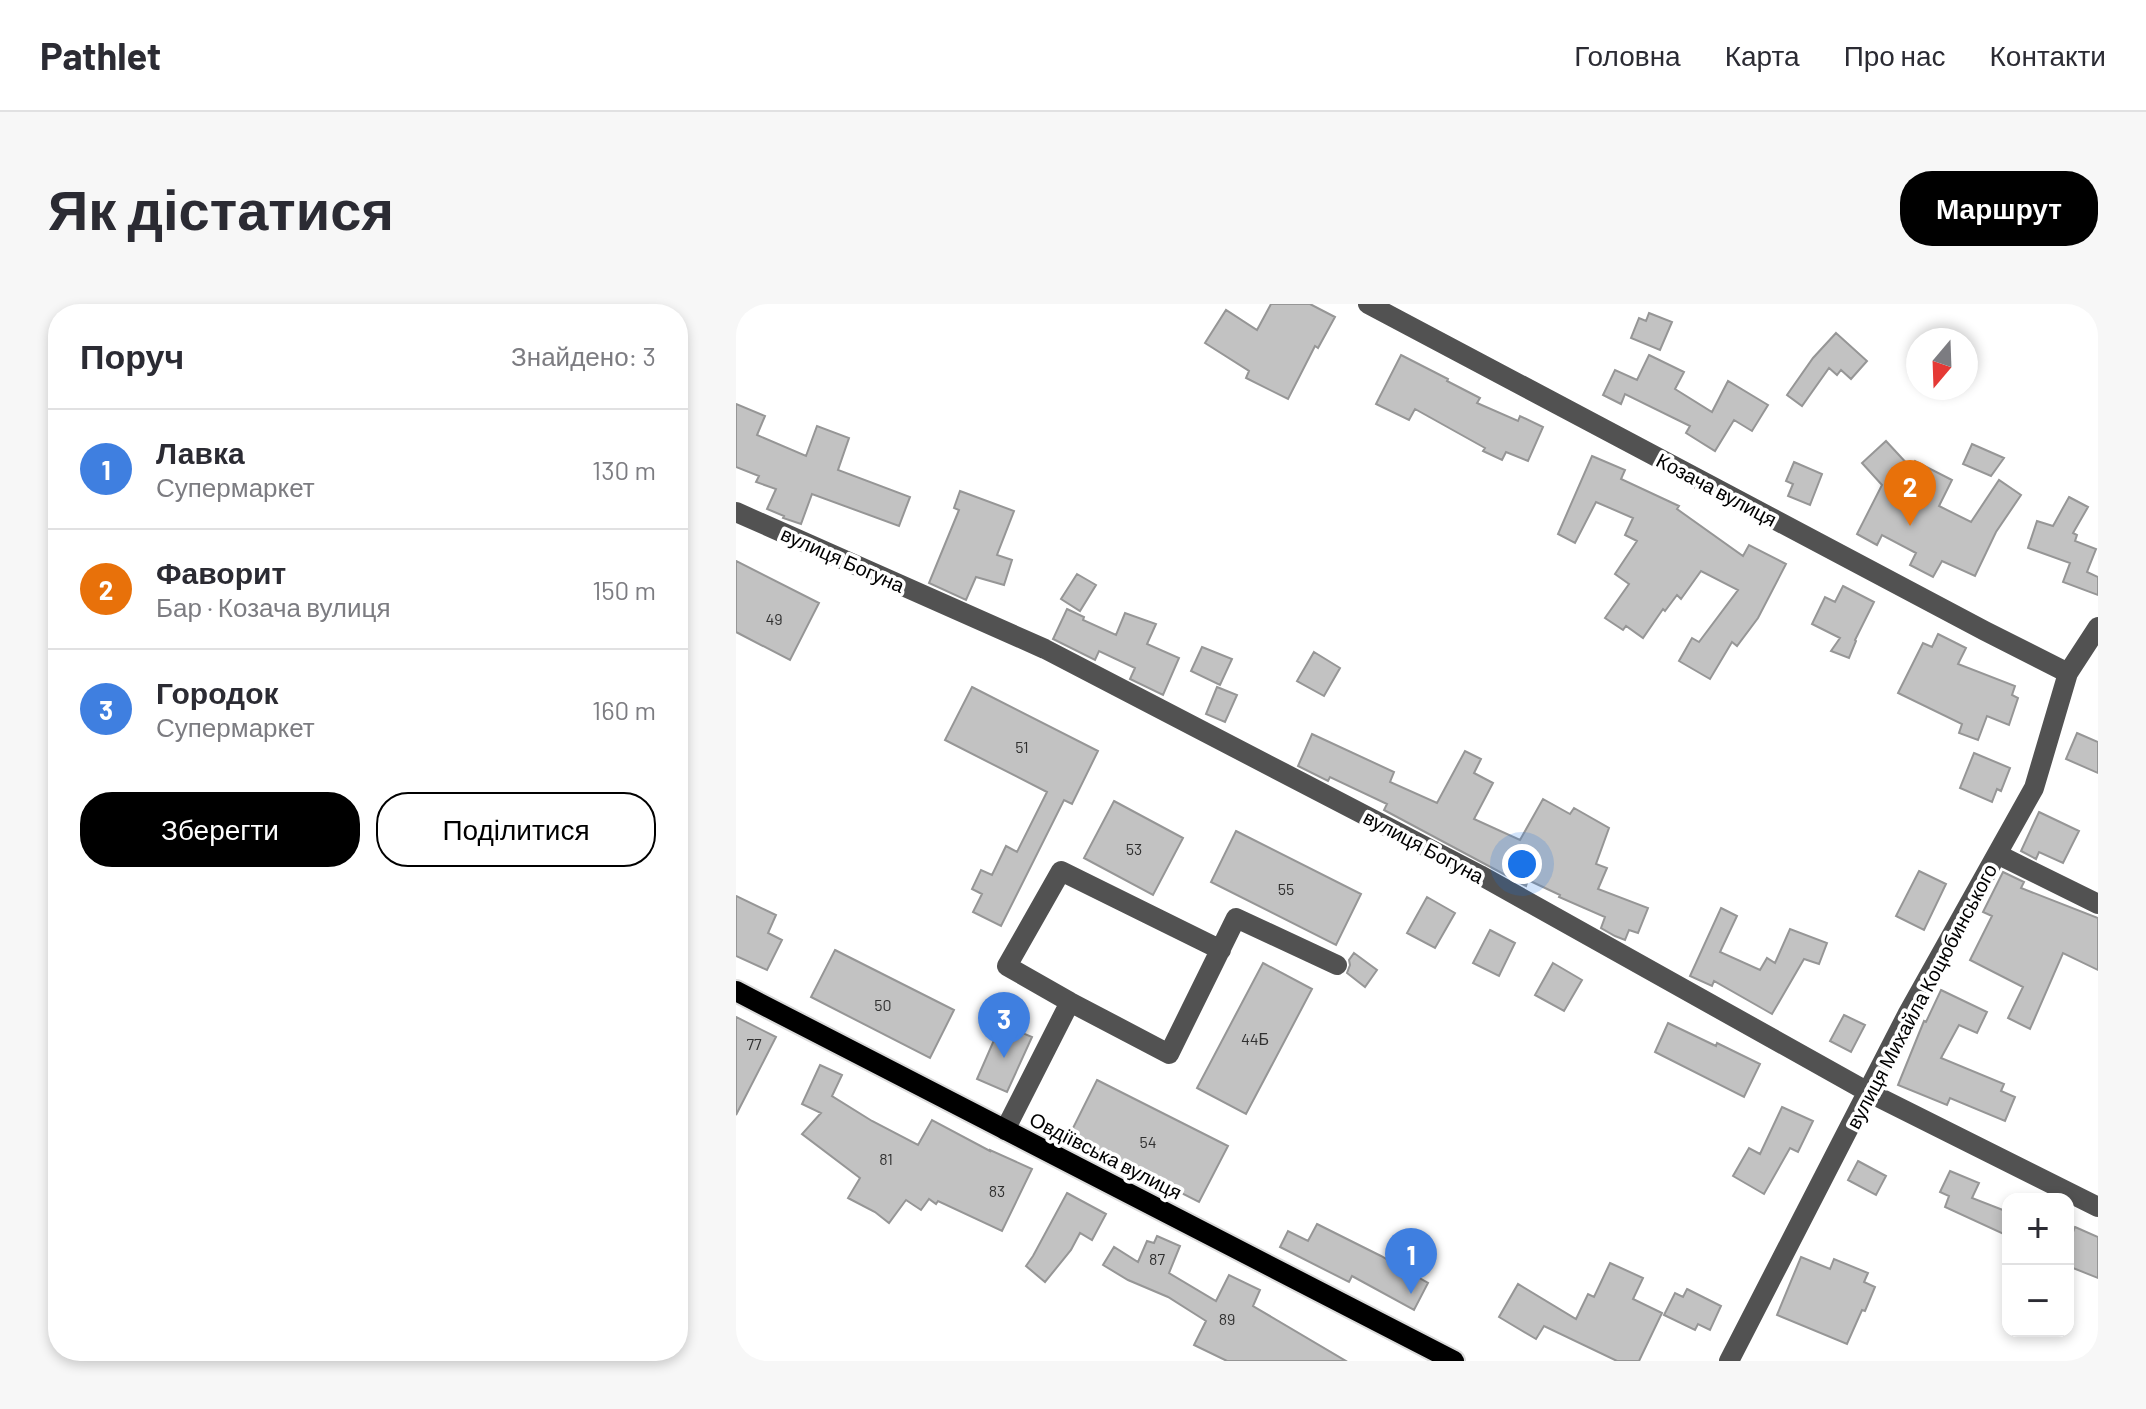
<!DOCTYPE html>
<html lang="uk">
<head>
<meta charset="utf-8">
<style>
	:root { --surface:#fff; --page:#f7f7f7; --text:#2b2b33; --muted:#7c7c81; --line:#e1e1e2; --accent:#000 }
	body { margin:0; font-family:Barlow,sans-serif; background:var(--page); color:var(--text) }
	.controls { position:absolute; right:24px; bottom:24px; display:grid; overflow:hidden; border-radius:16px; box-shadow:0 4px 12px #0003 }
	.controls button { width:72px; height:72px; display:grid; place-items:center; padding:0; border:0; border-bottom:2px solid var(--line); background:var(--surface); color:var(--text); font:40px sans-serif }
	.compass { position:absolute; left:1170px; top:24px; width:72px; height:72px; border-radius:50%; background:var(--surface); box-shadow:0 4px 12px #0003; rotate:199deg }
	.you { position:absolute; left:786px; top:560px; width:28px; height:28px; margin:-20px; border:6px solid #fff; border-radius:50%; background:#1a73e8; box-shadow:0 0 0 12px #1a73e833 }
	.badge { display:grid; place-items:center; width:52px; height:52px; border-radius:50%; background:var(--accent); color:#fff; font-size:26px; font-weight:700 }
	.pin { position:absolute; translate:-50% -66px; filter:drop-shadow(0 2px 4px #0008) }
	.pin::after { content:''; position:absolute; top:42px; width:28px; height:24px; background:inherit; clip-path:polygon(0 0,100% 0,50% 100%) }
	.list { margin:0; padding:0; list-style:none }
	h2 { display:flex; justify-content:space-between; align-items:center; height:104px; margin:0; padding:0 32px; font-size:34px }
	h2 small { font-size:26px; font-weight:400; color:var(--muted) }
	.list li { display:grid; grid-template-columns:52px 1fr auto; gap:24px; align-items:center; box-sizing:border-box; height:120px; padding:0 32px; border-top:2px solid var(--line) }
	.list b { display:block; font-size:30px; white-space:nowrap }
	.list p { margin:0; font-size:26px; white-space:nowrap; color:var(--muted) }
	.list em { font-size:26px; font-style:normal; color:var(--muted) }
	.actions { display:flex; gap:16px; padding:24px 32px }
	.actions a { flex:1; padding:18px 0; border:2px solid var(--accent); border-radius:32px; text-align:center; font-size:28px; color:var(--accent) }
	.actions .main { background:var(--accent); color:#fff }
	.map { position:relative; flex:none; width:1362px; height:1057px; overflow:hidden; border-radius:32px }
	header { display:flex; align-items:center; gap:48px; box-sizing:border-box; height:112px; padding:0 40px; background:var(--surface); border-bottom:2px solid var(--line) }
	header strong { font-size:38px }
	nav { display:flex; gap:44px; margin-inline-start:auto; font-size:28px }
	.intro { display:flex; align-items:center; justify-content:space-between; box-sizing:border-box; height:192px; padding:0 48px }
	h1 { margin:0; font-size:56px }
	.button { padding:20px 36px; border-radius:32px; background:var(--accent); color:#fff; font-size:28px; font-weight:700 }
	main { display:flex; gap:48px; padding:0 48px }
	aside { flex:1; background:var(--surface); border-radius:32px; box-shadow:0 4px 12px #0003 }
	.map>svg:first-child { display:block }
</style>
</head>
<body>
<header>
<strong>Pathlet</strong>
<nav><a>Головна</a><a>Карта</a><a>Про нас</a><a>Контакти</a></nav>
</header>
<div class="intro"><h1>Як дістатися</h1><a class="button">Маршрут</a></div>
<main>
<aside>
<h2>Поруч<small>Знайдено: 3</small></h2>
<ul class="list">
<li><span class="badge" style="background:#3f7fe0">1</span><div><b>Лавка</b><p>Супермаркет</p></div><em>130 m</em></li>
<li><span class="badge" style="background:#e8710a">2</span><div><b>Фаворит</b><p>Бар · Козача вулиця</p></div><em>150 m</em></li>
<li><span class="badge" style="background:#3f7fe0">3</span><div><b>Городок</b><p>Супермаркет</p></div><em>160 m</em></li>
</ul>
<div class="actions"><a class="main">Зберегти</a><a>Поділитися</a></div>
</aside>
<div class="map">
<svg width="1362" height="1057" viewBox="0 0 1362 1057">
	<rect width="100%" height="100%" fill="#fff"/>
	<path fill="#c2c2c2" stroke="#969696" stroke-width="2" d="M535 0H574L599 13 582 44 579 42 552 95 510 74 513 67 469 39 490 6 521 26Z
		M913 9 936 18 924 46 895 34 903 14 910 17Z
		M1100 29 1131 57 1115 75 1105 66 1101 71 1093 64 1066 102 1051 91 1077 54Z
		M665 51 712 75 711 77 744 94 741 99 782 117 784 112 807 123 792 157 770 148 766 156 747 147 749 144 679 105 673 116 640 100Z
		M913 51 948 68 939 85 976 108 992 77 1032 101 1016 127 998 116 979 147 950 129 954 122 889 90 885 100 867 91 879 66 901 76Z
		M0 100 29 112 21 131 70 152 81 122 113 134 102 166 174 193 163 222 76 190 65 220 47 214 48 212 31 205 40 185 20 178 23 172 0 163Z
		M1150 137 1175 164 1179 157 1216 176 1203 202 1235 218 1263 176 1285 191 1260 228 1239 272 1206 257 1197 273 1174 261 1180 249 1146 231 1141 241 1121 230 1146 181 1126 159Z
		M1236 140 1268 154 1255 172 1227 160Z
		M856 152 889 166 885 175 943 202 941 205 1007 252 1013 241 1050 260 1022 314 1001 342 996 338 974 375 943 357 956 334 963 338 1002 286 965 267 945 295 941 291 929 307 927 305 907 334 890 322 887 326 869 314 893 280 879 270 901 237 889 231 897 214 860 198 839 239 822 230Z
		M1058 158 1086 170 1074 201 1052 192 1057 180 1050 177Z
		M224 187 278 207 261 251 276 256 268 281 240 273 230 296 193 279 223 206 218 204Z
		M1333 193 1352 203 1337 229 1341 231 1339 237 1360 245 1351 268 1362 273V291L1327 278 1334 259 1292 244 1301 217 1317 222Z
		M0 257 83 299 54 356 0 328Z
		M341 270 360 281 344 307 325 295Z
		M1107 282 1138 298 1119 336 1120 337 1113 354 1095 347 1104 334 1076 320 1089 293 1099 298Z
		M331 305 348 313 347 316 380 331 389 309 420 320 411 340 443 354 427 391 394 375 399 364 363 347 359 356 317 335Z
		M1202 330 1230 344 1222 360 1279 382 1276 391 1282 394 1273 421 1251 412 1242 436 1223 429 1226 420 1162 389 1187 339 1196 343Z
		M466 343 496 355 484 381 455 367Z
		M578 348 604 364 588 392 561 377Z
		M236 383 362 447 336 500 328 496 265 622 237 608 246 590 236 585 245 566 256 571 270 542 281 548 311 488 209 436Z
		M481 383 501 391 489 418 470 410Z
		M1341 429 1362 438V469L1330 455Z
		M576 430 658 468 654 478 701 499 729 447 745 455 738 469 757 479 738 515 784 536 807 495 834 510 838 504 873 524 860 560 871 564 862 585 912 604 902 629 893 626 889 636 879 632 865 624 869 613 823 593 824 591 792 576 790 582 648 506 651 500 594 473 592 477 562 462Z
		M1238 449 1274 464 1265 487 1261 485 1256 498 1224 484Z
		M378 497 447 534 417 591 348 554Z
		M1303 508 1343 527 1327 559 1303 548 1300 555 1285 547Z
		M500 527 625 590 600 641 475 578Z
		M1183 567 1210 580 1188 626 1160 612Z
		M1267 568 1288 578 1285 584 1362 614V666L1327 649 1294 725 1272 714 1287 683 1234 656 1256 612 1247 608Z
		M0 592 40 611 32 629 46 636 31 666 0 652Z
		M691 593 719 609 699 644 671 629Z
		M985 604 1001 612 984 648 1024 666 1031 654 1039 659 1054 625 1091 639 1083 660 1068 655 1036 710 978 677 976 682 954 672Z
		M754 626 779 639 763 672 737 659Z
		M99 646 218 706 194 754 75 693Z
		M618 649 641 666 629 683 611 669 614 661 613 656Z
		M527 659 576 685 510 810 461 784Z
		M817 659 846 676 828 707 799 691Z
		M1205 686 1251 708 1241 729 1223 721 1205 754 1268 780 1265 787 1279 793 1269 817 1214 794 1211 801 1162 781 1188 717 1190 718Z
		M1108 711 1129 721 1115 748 1094 737Z
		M0 713 40 733 0 811Z
		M932 719 980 742 981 739 1024 760 1008 793 919 748Z
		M265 720 296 733 271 788 241 775Z
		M84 761 106 771 96 792 136 817 182 841 196 816 254 847V846L296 865 266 927 202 897 200 900 193 895 185 906 170 896 153 919 139 908 112 894 124 874 66 830 85 809 66 800Z
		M361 776 492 842 463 898 333 832Z
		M1046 803 1077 817 1062 848 1054 844 1028 890 997 872 1013 844 1024 850Z
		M1122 857 1150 872 1140 891 1112 876Z
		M1214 867 1243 879 1236 894 1272 908V932L1209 903 1213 892 1204 888Z
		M331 889 370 910 356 936 344 929 335 946 309 978 290 962 297 952Z
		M581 920 645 952 692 979 678 1006 616 972 613 978 544 943 552 927 572 937Z
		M1339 923 1362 933V974L1332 962V940Z
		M421 932 444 942 433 969 480 997 493 971 524 986 517 1002 610 1057H491L458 1041 470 1017 432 993 392 976 367 961 378 943 402 958 411 937 418 939Z
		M1065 953 1094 965 1098 955 1132 969 1128 978 1139 983 1129 1007 1126 1006 1111 1040 1041 1011Z
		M874 959 907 974 897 995 926 1009 903 1057H881L808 1022 800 1035 763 1013 782 980 840 1015 852 990 858 993Z
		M951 985 985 1002 974 1026 962 1020 959 1026 928 1011 939 989 947 993Z"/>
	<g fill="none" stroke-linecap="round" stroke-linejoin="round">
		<defs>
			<path id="major" d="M0 687 718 1057"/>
		</defs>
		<use href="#major" stroke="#dbdbdb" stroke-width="24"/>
		<path stroke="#525252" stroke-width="20" d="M632 0 1249 327 1332 369
			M0 208 309 345 744 571 1132 788 1362 903
			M1261 550 1362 600
			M485 646 325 567 271 662 334 698 433 750 500 614 601 661
			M269 826 334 698
			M993 1057 1171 711 1298 484 1332 369 1362 323"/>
		<use href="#major" stroke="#000" stroke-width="20"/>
	</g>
	<g text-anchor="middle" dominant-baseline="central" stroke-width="7" stroke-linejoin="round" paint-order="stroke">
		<g font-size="16" fill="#303030">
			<text x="38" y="314">49</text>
			<text x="286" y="442">51</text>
			<text x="398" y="544">53</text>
			<text x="550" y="584">55</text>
			<text x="147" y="700">50</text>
			<text x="519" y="734">44Б</text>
			<text x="18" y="739">77</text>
			<text x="412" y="837">54</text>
			<text x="150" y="854">81</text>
			<text x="261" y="886">83</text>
			<text x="421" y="954">87</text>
			<text x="491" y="1014">89</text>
		</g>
		<g font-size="20" fill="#000" stroke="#fff">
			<text transform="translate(981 185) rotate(28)">Козача вулиця</text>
			<text transform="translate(107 255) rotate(24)">вулиця Богуна</text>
			<text transform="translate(688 542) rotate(28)">вулиця Богуна</text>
			<text transform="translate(1185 692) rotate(-62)">вулиця Михайла Коцюбинського</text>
			<text transform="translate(370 851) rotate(27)">Овдіївська вулиця</text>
		</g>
	</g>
</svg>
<div class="controls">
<button>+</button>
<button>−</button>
</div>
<svg class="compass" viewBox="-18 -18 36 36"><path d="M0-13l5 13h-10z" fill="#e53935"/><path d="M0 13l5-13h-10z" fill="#7c7c81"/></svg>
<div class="you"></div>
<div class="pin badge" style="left:675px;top:990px;background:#3f7fe0">1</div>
<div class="pin badge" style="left:1174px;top:222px;background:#e8710a">2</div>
<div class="pin badge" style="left:268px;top:754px;background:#3f7fe0">3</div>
</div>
</main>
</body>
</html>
